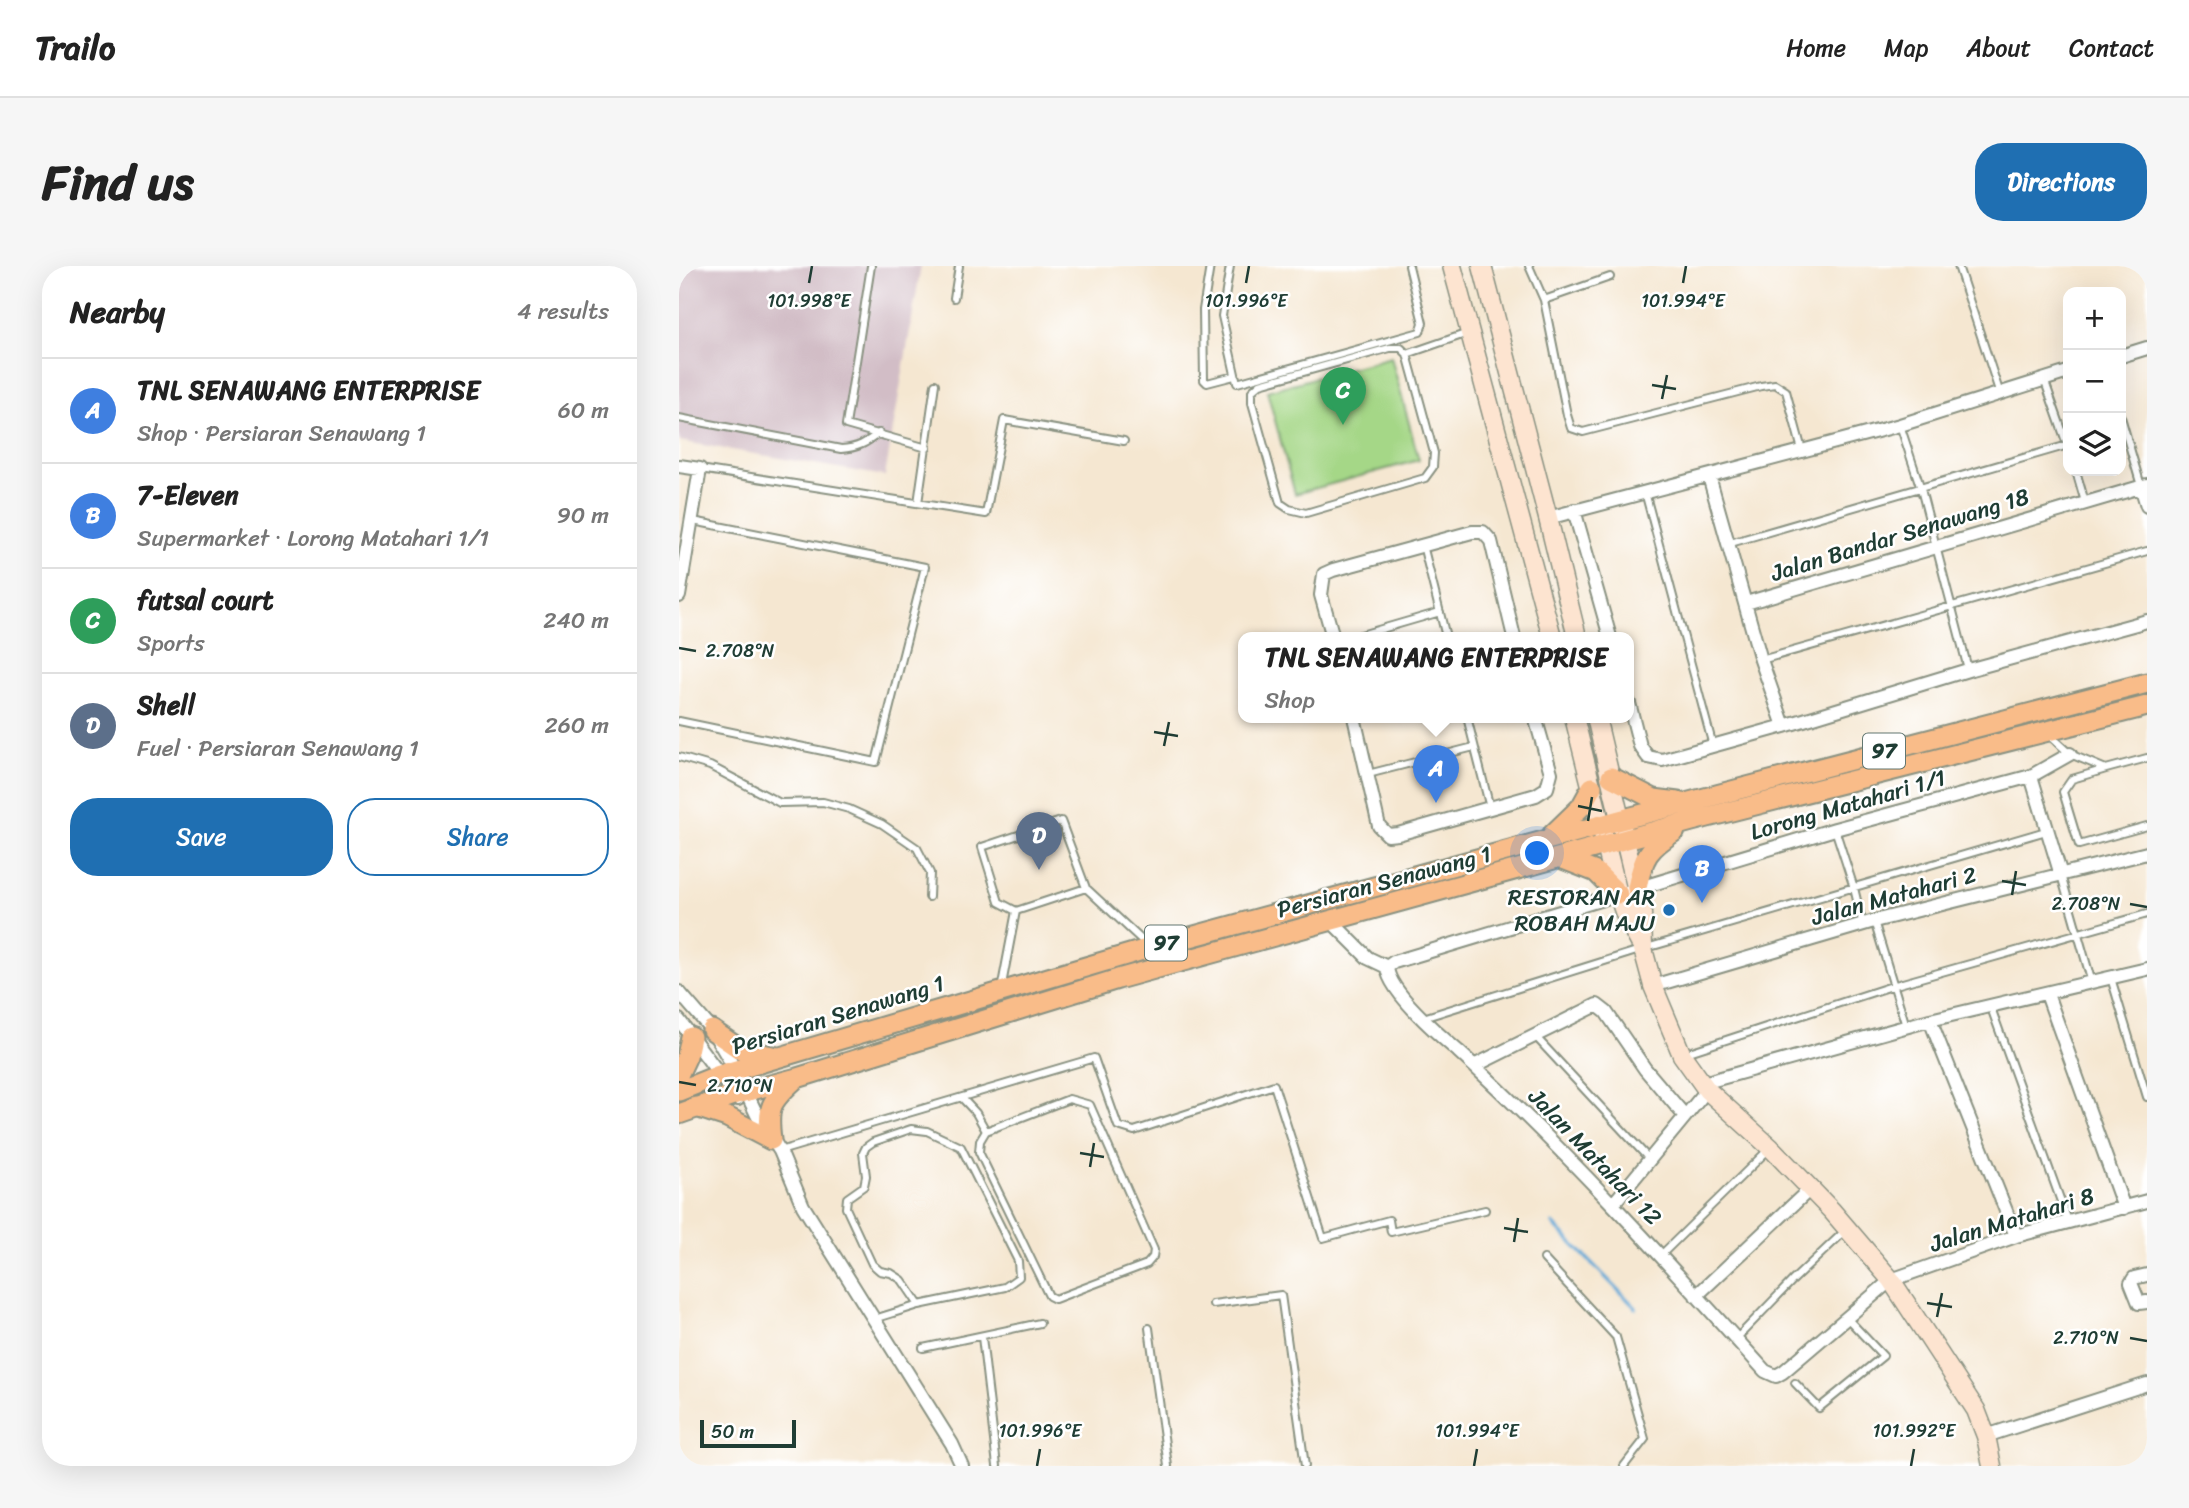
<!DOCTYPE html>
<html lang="en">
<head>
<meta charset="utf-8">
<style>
	:root { --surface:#fff; --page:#f6f6f6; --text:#222; --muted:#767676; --line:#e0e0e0; --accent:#1f6fb2 }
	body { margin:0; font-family:Sriracha,sans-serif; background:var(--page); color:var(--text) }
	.controls { position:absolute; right:21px; top:21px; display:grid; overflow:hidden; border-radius:14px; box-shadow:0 7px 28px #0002 }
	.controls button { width:63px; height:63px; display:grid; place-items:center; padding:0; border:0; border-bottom:2px solid var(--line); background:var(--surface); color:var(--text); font:35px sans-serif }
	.scale { position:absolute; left:21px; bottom:18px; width:96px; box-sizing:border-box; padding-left:7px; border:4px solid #1f3d34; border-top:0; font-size:19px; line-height:24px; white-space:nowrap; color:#1f3d34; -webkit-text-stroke:5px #fff; paint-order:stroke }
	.you { position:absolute; left:859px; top:588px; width:24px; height:24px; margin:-18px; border:5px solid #fff; border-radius:50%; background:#1a73e8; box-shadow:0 0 0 10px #1a73e833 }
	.badge { display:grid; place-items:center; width:46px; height:46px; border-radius:50%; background:var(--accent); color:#fff; font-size:23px; font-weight:700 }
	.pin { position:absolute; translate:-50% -58px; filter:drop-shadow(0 2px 4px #0008) }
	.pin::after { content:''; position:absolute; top:37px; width:24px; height:21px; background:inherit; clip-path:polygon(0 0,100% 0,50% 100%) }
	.popup { position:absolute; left:559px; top:366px; width:396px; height:91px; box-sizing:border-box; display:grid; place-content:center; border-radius:14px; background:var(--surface); filter:drop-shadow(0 2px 5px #0005); font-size:23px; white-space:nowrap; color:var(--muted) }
	.popup b { font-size:26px; color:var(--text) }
	.popup::after { content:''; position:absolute; left:50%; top:100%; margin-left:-14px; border:14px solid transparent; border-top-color:var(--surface) }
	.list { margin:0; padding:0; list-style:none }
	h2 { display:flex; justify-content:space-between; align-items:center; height:91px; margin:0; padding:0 28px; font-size:30px }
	h2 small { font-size:23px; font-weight:400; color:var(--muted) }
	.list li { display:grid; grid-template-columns:46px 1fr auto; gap:21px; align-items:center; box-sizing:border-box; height:105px; padding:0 28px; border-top:2px solid var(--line) }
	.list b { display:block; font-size:26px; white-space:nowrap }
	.list p { margin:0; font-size:23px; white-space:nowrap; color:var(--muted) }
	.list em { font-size:23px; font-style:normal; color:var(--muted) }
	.actions { display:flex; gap:14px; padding:21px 28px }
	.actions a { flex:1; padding:16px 0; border:2px solid var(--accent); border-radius:28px; text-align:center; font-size:24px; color:var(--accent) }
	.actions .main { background:var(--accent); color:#fff }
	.icon { flex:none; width:38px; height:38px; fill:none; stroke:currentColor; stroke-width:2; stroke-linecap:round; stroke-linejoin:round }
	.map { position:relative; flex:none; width:1468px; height:1200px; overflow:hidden; border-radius:28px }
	header { display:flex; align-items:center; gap:42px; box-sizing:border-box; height:98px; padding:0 35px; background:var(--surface); border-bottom:2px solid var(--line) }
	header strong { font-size:33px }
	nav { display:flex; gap:38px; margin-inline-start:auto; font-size:24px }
	.intro { display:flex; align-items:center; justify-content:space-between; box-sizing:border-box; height:168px; padding:0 42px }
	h1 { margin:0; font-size:49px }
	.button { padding:18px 32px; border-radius:28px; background:var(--accent); color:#fff; font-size:24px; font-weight:700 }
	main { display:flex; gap:42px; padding:0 42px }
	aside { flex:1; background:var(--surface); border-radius:28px; box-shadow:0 7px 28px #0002 }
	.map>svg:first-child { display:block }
</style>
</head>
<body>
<header>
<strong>Trailo</strong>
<nav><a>Home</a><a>Map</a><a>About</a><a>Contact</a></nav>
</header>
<div class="intro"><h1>Find us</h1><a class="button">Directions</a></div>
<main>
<aside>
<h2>Nearby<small>4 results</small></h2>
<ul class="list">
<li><span class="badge" style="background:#3f7fe0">A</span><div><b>TNL SENAWANG ENTERPRISE</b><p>Shop · Persiaran Senawang 1</p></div><em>60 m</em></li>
<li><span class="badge" style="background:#3f7fe0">B</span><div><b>7-Eleven</b><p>Supermarket · Lorong Matahari 1/1</p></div><em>90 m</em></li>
<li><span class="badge" style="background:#2e9e5b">C</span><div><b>futsal court</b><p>Sports</p></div><em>240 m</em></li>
<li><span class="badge" style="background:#5c6f8a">D</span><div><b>Shell</b><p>Fuel · Persiaran Senawang 1</p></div><em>260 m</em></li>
</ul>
<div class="actions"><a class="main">Save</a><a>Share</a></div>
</aside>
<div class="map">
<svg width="1468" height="1200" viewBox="0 0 1468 1200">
	<rect width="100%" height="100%" fill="#fff"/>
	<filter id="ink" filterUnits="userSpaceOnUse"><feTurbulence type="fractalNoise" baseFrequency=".0143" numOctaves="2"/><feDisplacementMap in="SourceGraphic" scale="14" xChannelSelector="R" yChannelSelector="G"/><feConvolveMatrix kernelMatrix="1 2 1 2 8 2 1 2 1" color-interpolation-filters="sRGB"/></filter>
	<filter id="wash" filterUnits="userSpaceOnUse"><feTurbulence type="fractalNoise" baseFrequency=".00686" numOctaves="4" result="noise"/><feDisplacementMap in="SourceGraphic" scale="28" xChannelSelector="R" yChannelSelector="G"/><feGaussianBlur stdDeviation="1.57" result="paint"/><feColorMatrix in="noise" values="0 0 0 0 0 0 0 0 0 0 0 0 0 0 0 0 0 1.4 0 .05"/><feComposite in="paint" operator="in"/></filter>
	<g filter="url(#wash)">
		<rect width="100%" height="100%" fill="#f5e7d1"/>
		<path fill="#d2bdc6" d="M0 0H242L206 210 0 175Z"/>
		<path fill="#a5d787" stroke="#628a5e" stroke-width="2" d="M712 91 740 194 616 228 588 125Z"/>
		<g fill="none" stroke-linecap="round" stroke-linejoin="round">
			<path stroke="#5fa8d7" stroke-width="3.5" d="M874 958 957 1042"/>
		</g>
	</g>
	<g filter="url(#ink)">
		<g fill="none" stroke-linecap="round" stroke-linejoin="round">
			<defs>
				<path id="lane" d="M192 0 167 159 248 182
					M531 0 524 44 525 114 528 117 555 110
					M551 0 543 50 558 117 741 66 744 57 730 0
					M850 0 865 34 888 149 892 162 904 166 1082 120 1096 118 1107 125 1123 184
					M1279 0 1321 128
					M275 32 280 0
					M865 34 931 11
					M728 88 722 82H711L581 118 573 125V137L601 237 610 243 627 247 746 212 754 201 755 187 728 88 789 67
					M1365 113 1389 181
					M1442 151 1462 220
					M0 152 162 183C179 182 187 177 200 167
					M1221 159 1242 223 1289 403
					M21 203 307 248 325 154 445 175
					M1397 205 1406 236
					M966 226 1034 480
					M239 237 256 118
					M1048 278 1389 179
					M744 279 767 371
					M675 371 761 346
					M1082 394 1468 285
					M788 451 811 542
					M0 455 197 496 246 301 14 255
					M1370 469 1391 488 1427 503 1468 492
					M0 491 31 500 101 537 144 536 170 543 203 558 238 582 251 607 250 631
					M1427 503 1393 513 1384 526 1400 579 1468 560
					M689 508 795 481
					M1156 563 1175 622 1184 659
					M1382 609 1413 717
					M337 645 320 636 303 581 382 555 407 622
					M1195 655 1227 760
					M1432 712 1468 831
					M322 724 337 645 407 622 468 679
					M1311 739 1389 955
					M744 752 964 683 1367 565
					M856 770 971 894
					M1004 788 1213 720 1468 648
					M283 832 297 847 307 865
					M390 833 411 839 475 984 474 991 468 998 376 1033 370 1030 367 1024 300 886 301 875 307 865Z
					M101 885 415 792 439 860 455 865 595 819 644 972 710 954 712 966 806 944
					M981 990 1090 883
					M865 993 937 1071 966 1173 945 1200
					M534 1038 602 1029 626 1200
					M195 1053 240 1039 223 1014 212 1007 201 1005 193 998 167 942 168 932 185 920 187 910 184 887 187 881 194 876 232 863 248 865 282 881 339 995 340 1011 326 1021 240 1039
					M470 1062 489 1200
					M303 1071 318 1200
					M1057 1073 1113 1015 1167 964
					M244 1082 361 1057
					M1116 1117 1140 1142 1204 1090 1168 1052"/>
				<path id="street" d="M1442 90 1468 82
					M0 200 21 203 0 330
					M1030 210 1082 394 1105 460
					M1462 220 1468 240
					M895 244 931 371
					M869 252 1221 159 1389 106
					M1067 337 1468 219
					M654 371 642 329 645 308 654 304 793 266H804L812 275 835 371
					M950 437 961 480 969 491 983 494 1105 460 1289 404 1468 355
					M675 451 700 560 709 569 719 568 857 529 868 522 872 507 856 451
					M1352 510 1382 609
					M652 655 689 692 708 701
					M708 701C709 725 760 769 779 785 888 885 987 995 1086 1105L1097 1110 1104 1106 1212 1014 1337 970 1468 935
					M708 701 715 696 1156 563 1352 510 1391 488
					M974 720 1195 655 1468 587
					M0 726 33 764 57 805 78 849 101 885 124 940 273 1178 283 1200
					M1368 728 1445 942
					M0 754 59 833
					M1251 754 1337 970
					M795 800 918 739 927 746 966 803 1005 849
					M1024 817 1251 754 1468 703
					M934 938 1028 824
					M1468 1009 1455 1012 1452 1017 1460 1037 1468 1036
					M1017 1030 1131 923
					M1307 1170 1468 1118"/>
				<path id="secondary" d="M773 0 873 371
					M803 0 869 252 898 371
					M895 451 939 628 947 651 961 677
					M917 451 963 646 964 683 974 720 1003 789 1028 824 1092 882 1153 945 1212 1014 1297 1144 1307 1170 1313 1200"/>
				<path id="primary" d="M932 511 975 533 999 536
					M873 569 902 541 913 521
					M884 593 917 606 939 628
					M958 622C964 590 969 583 996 565
					M33 764 62 784 99 791
					M0 807 8 790 12 771
					M0 825 40 809 471 682 941 554 1468 417
					M17 841 48 851 92 874
					M0 848 54 829 118 812 439 713 1013 555 1468 440
					M92 874C88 841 91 836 115 814"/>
			</defs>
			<use href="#lane" stroke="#8a9282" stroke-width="10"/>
			<use href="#street" stroke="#8a9282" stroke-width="16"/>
			<use href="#secondary" stroke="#8a9282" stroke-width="21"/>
			<use href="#primary" stroke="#8a9282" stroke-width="23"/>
			<use href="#lane" stroke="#fff" stroke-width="6"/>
			<use href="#street" stroke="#fff" stroke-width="12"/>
			<use href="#secondary" stroke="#fde4d0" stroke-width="18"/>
			<use href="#primary" stroke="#f9bc89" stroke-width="19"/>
		</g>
	</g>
	<path fill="none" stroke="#1f3d34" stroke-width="2.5" d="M130 17 133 0M567 17 570 0M1004 17 1007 0M973 119 997 123M983 133 988 109M0 382 17 385M475 466 499 470M485 480 490 456M899 540 923 545M909 555 913 531M1323 615 1347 619M1333 629 1337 605M1451 638 1468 641M0 816 17 819M401 887 425 891M411 901 415 877M825 962 849 966M835 976 839 952M1248 1037 1273 1041M1258 1051 1263 1027M1451 1072 1468 1075M358 1200 361 1183M795 1200 798 1183M1232 1200 1235 1183"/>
	<circle fill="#1f6fb2" stroke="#fff" stroke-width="2.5" cx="990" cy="644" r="7"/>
	<g text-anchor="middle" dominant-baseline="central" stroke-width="5" stroke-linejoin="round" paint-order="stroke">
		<g fill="#fff" stroke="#627771" stroke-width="2">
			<rect x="1184" y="467.5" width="42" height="35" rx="5"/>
			<rect x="466" y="659.5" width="42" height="35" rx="5"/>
		</g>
		<g font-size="21" font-weight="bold" fill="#1f3d34">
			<text x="1205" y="485">97</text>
			<text x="487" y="677">97</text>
		</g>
		<g font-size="23" fill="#1f3d34" stroke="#fff">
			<text transform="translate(1221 269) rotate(-17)">Jalan Bandar Senawang 18</text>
			<text transform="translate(1169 539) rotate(-16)">Lorong Matahari 1/1</text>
			<text transform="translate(705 616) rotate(-15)">Persiaran Senawang 1</text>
			<text transform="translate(1215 630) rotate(-15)">Jalan Matahari 2</text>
			<text transform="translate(159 749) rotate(-17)">Persiaran Senawang 1</text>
			<text transform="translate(916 891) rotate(46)">Jalan Matahari 12</text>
			<text transform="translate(1333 954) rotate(-17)">Jalan Matahari 8</text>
		</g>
		<g font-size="23" fill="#1f3d34" stroke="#fff" text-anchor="end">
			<text x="976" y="631">RESTORAN AR<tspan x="976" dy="26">ROBAH MAJU</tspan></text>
		</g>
	</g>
	<g font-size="18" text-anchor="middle" fill="#1f3d34" stroke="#fff" stroke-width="5" stroke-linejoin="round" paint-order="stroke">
		<text x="130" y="41">101.998°E</text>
		<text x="567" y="41">101.996°E</text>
		<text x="1004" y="41">101.994°E</text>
		<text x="61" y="391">2.708°N</text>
		<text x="1407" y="644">2.708°N</text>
		<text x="61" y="826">2.710°N</text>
		<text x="1407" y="1078">2.710°N</text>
		<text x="361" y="1171">101.996°E</text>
		<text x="798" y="1171">101.994°E</text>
		<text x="1235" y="1171">101.992°E</text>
	</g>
</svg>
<div class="controls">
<button>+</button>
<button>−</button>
<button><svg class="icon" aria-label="layers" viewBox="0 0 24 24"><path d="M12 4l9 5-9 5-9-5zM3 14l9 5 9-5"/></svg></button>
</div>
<div class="scale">50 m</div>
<div class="you"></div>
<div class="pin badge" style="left:757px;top:537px;background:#3f7fe0">A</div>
<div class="popup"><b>TNL SENAWANG ENTERPRISE</b>Shop</div>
<div class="pin badge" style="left:1023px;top:637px;background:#3f7fe0">B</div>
<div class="pin badge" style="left:664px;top:159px;background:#2e9e5b">C</div>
<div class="pin badge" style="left:360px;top:604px;background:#5c6f8a">D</div>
</div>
</main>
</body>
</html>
